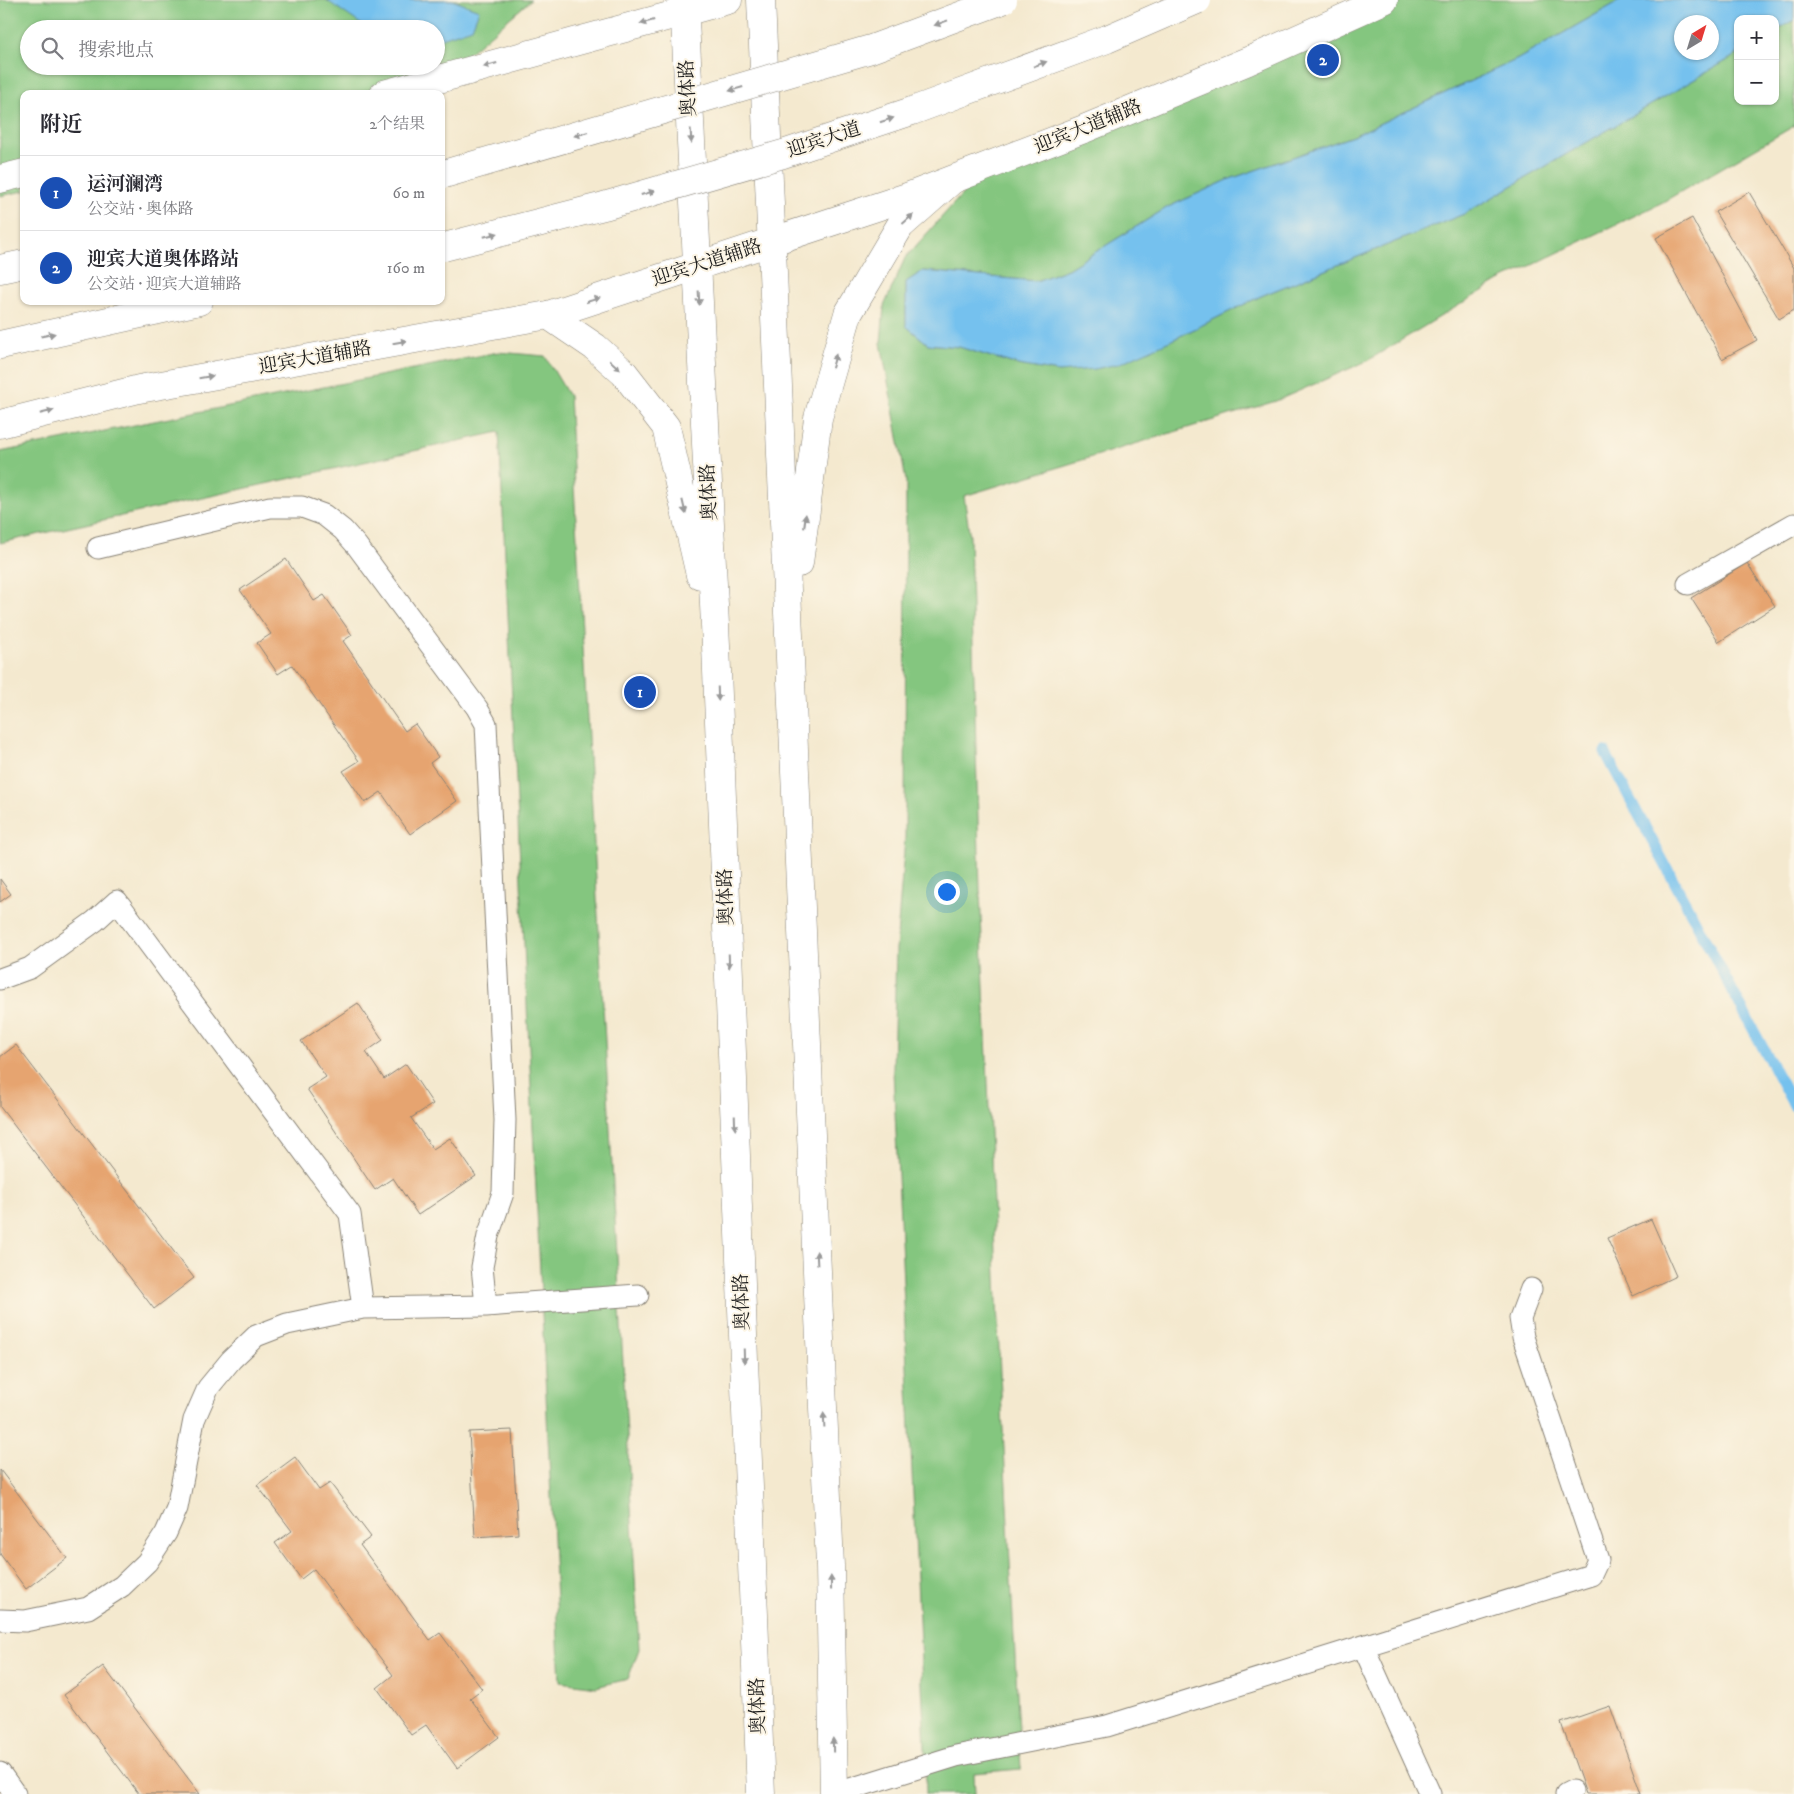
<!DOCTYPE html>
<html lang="zh">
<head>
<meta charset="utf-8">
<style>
	:root { --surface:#fff; --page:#f2f2f3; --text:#2b2b33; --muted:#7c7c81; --line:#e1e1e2; --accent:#ea580c }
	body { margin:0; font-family:"IM FELL DW Pica","Noto Serif SC",serif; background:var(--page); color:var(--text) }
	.controls { position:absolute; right:15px; top:15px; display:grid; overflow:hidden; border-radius:10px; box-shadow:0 1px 4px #0004 }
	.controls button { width:45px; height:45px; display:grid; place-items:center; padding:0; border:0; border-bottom:1px solid var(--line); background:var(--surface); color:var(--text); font:25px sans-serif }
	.compass { position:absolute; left:1674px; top:15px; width:45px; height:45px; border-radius:50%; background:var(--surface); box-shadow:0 1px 4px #0004; rotate:38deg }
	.you { position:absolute; left:946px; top:891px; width:18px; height:18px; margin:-12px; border:4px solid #fff; border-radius:50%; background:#1a73e8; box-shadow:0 0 0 8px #1a73e833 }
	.badge { display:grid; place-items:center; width:32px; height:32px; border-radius:50%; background:var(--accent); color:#fff; font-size:16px; font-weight:700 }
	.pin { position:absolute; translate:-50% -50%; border:2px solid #fff; box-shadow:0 1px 5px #0006 }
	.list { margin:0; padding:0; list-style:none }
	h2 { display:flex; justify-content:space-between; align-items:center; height:65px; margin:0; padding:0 20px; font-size:21px }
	h2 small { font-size:16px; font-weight:400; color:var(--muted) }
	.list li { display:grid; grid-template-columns:32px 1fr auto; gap:15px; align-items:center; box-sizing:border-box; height:75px; padding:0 20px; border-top:1px solid var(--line) }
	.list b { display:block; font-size:19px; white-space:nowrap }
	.list p { margin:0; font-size:16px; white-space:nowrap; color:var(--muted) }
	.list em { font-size:16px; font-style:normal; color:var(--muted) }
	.icon { flex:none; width:28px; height:28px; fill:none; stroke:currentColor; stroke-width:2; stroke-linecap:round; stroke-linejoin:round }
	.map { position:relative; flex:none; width:1794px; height:1794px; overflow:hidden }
	.search { position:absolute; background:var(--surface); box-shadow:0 1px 4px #0004; left:20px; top:20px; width:425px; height:55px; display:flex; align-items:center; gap:12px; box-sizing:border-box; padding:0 18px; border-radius:28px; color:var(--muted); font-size:19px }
	.panel { position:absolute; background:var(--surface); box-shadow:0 1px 4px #0004; left:20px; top:90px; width:425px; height:215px; border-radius:10px }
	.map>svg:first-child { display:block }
</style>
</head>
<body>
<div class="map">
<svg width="1794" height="1794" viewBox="0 0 1794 1794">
	<rect width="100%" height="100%" fill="#fcf5e5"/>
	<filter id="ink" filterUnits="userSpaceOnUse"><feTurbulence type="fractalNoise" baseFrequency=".02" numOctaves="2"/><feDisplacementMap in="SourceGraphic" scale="10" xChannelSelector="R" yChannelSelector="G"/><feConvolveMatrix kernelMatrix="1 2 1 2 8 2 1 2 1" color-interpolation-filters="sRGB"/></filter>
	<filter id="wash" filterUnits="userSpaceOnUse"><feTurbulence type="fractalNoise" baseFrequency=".0096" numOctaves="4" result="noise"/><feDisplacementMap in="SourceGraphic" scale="20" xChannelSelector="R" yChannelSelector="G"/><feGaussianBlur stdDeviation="1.12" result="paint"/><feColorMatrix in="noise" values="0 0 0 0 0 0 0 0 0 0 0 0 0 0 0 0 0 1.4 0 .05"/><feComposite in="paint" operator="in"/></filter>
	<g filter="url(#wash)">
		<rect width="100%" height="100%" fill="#f4e9cf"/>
		<path fill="#84c67f" stroke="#50714e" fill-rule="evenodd" d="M0 0H531L421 94H24V191L0 196ZM29 29H436V66H29Z
			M1387 0H1621L1518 59 1353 136 1230 179 1168 207 1068 269 1036 281 923 271 906 282V326L928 344 959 347 1018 365 1059 372 1172 340 1261 296 1464 214 1738 54V101H1775V31L1794 20V126L1663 202 1499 281 1367 361 1276 401 964 496 970 537 980 890 1000 1373 1021 1769 974 1773 975 1794H926L925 1748 893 1070 896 949 905 838 906 481 881 343 884 306 905 258 982 172Z
			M498 352 545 356 569 396 639 1649 628 1679 596 1687 560 1682 499 432 0 543V452Z"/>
		<path fill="#74c1ee" stroke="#486e85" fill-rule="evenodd" d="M326 0H452L479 10 472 28 436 40V29H368Z
			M1621 0H1794V20L1775 31V19H1738V54L1464 214 1261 296 1172 340 1118 364 1095 369 1059 372 1018 365 959 347 928 344 906 326V282L923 271 1036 281 1068 269 1168 207 1230 179 1353 136 1518 59ZM1682 22H1712V52H1682Z"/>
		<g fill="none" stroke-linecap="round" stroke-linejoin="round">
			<path stroke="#74c1ee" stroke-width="11" d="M1605 752 1794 1106"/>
		</g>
		<g id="blocks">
			<path fill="#e6a46f" d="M1749 192 1794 268V310L1779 319 1715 212Z
				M1692 218 1757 340 1722 359 1656 238Z
				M286 559 314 601 324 595 352 635 343 641 405 731 415 724 438 757 430 763 457 801 410 834 381 792 365 803 343 771 359 761 292 665 278 674 257 643 271 634 240 590Z
				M1747 563 1775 606 1719 642 1691 598Z
				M0 879 11 894 0 902Z
				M358 1003 383 1040 366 1052 384 1079 406 1064 433 1104 411 1118 433 1149 450 1138 476 1176 418 1215 393 1178 375 1190 307 1089 326 1077 301 1041Z
				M16 1045 194 1278 154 1309 0 1107V1057Z
				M1651 1219 1676 1276 1633 1296 1607 1238Z
				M512 1430 518 1534 475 1537 469 1432Z
				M295 1457 319 1490 330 1483 371 1537 360 1545 430 1640 440 1633 482 1689 470 1698 499 1737 457 1768 426 1725 411 1735 377 1688 393 1675 314 1569 301 1579 275 1543 292 1531 257 1485Z
				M0 1470 67 1558 26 1589 0 1554Z
				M103 1666 200 1794H139L64 1695Z
				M1610 1706 1641 1794H1586L1561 1723Z"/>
		</g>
	</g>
	<g filter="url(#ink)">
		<use href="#blocks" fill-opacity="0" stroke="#888276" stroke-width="1"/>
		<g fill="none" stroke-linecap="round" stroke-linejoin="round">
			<defs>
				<path id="lane" d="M98 548 270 507H302L324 515 343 530 357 546 477 708 486 724 505 1120 503 1193 488 1236 482 1267 486 1306
					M1688 584 1794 524
					M0 979 30 968 95 921 117 901 350 1214 363 1308
					M0 1620 25 1621 88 1608 122 1586 147 1562 166 1533 177 1508 194 1420 208 1388 231 1360 256 1336 287 1324 363 1308 486 1306 638 1295
					M1363 1646 1430 1794
					M0 1773 15 1794
					M834 1794 956 1756 1107 1726 1591 1575 1598 1560 1523 1337 1520 1318 1531 1289
					M1566 1794 1572 1791"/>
				<path id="secondary" d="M684 0 716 645 761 1794
					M761 0 830 1566 834 1794
					M548 315 595 347 624 373 666 427 700 575
					M799 563 818 418 848 314 900 226 951 181"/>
				<path id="primary" d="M384 94 728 0
					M0 179 24 173
					M0 424 139 389 548 315 907 197 1084 129 1248 61 1384 0"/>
				<path id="highway" d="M0 269 24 264
					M0 345 199 301"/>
			</defs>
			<use href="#lane" stroke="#888276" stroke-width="23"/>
			<use href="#secondary" stroke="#888276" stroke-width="29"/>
			<use href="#primary" stroke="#888276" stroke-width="29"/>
			<use href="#highway" stroke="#888276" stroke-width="29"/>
			<use href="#lane" stroke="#fff" stroke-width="21"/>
			<use href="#secondary" stroke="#fff" stroke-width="28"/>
			<use href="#primary" stroke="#fff" stroke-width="28"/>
			<use href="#highway" stroke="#fff" stroke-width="28"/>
			<defs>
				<path id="highway-bridge" d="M444 174 871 49 1003 0
					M444 247 604 206 783 154 912 111 1107 39 1197 0"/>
			</defs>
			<use href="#highway-bridge" stroke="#888276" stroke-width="29" stroke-linecap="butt"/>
			<use href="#highway-bridge" stroke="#fff" stroke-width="28"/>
		</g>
		<defs><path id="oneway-solid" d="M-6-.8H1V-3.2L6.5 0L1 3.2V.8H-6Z" transform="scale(1.25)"/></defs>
		<g fill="#999">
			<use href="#oneway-solid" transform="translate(647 22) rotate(165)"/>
			<use href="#oneway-solid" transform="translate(941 23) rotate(160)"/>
			<use href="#oneway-solid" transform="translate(1040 64) rotate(-20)"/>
			<use href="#oneway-solid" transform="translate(490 65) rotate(165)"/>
			<use href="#oneway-solid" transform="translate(736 89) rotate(164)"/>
			<use href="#oneway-solid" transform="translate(887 120) rotate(-18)"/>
			<use href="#oneway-solid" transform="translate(581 134) rotate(164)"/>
			<use href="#oneway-solid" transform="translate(691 136) rotate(87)"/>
			<use href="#oneway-solid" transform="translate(648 193) rotate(-16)"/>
			<use href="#oneway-solid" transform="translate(908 219) rotate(-42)"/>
			<use href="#oneway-solid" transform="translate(491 235) rotate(-14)"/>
			<use href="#oneway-solid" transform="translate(699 298) rotate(87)"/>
			<use href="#oneway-solid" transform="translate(593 300) rotate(-18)"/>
			<use href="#oneway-solid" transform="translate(48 335) rotate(-12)"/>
			<use href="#oneway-solid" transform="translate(400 342) rotate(-10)"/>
			<use href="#oneway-solid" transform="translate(834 361) rotate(-74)"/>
			<use href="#oneway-solid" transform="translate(615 365) rotate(42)"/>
			<use href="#oneway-solid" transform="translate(206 377) rotate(-10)"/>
			<use href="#oneway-solid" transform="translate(47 412) rotate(-14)"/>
			<use href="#oneway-solid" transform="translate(684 507) rotate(77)"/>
			<use href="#oneway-solid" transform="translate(805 521) rotate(-83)"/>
			<use href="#oneway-solid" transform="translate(718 694) rotate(88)"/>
			<use href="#oneway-solid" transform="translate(729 961) rotate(88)"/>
			<use href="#oneway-solid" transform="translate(735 1123) rotate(88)"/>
			<use href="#oneway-solid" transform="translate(817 1258) rotate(-93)"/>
			<use href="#oneway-solid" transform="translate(744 1356) rotate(88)"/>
			<use href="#oneway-solid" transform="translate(824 1420) rotate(-93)"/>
			<use href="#oneway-solid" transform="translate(831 1583) rotate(-91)"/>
			<use href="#oneway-solid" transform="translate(833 1745) rotate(-91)"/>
		</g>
	</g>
	<g text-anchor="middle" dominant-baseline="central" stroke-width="4" stroke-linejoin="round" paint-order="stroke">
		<g font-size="19" fill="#1c1c1c" stroke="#fcf5e5">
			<text transform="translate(688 88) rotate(-93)">奥体路</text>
			<text transform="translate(1088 127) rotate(-22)">迎宾大道辅路</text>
			<text transform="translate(824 140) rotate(-18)">迎宾大道</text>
			<text transform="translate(707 263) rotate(-18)">迎宾大道辅路</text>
			<text transform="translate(315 358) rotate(-10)">迎宾大道辅路</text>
			<text transform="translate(709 492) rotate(-93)">奥体路</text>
			<text transform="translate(726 897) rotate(-92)">奥体路</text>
			<text transform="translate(742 1302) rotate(-92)">奥体路</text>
			<text transform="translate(758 1706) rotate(-92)">奥体路</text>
		</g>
	</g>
</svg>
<div class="controls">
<button>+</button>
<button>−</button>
</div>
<svg class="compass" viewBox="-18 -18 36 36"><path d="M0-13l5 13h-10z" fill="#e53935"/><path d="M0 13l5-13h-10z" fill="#7c7c81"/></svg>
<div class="you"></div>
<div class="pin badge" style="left:640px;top:692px;background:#1a4fb4">1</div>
<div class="pin badge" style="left:1323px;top:60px;background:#1a4fb4">2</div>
<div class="search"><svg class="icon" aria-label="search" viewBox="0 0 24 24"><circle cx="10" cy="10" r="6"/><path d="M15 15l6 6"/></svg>搜索地点</div>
<section class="panel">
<h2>附近<small>2个结果</small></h2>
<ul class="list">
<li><span class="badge" style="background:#1a4fb4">1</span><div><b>运河澜湾</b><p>公交站 · 奥体路</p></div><em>60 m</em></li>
<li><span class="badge" style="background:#1a4fb4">2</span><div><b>迎宾大道奥体路站</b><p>公交站 · 迎宾大道辅路</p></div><em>160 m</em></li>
</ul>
</section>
</div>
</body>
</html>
